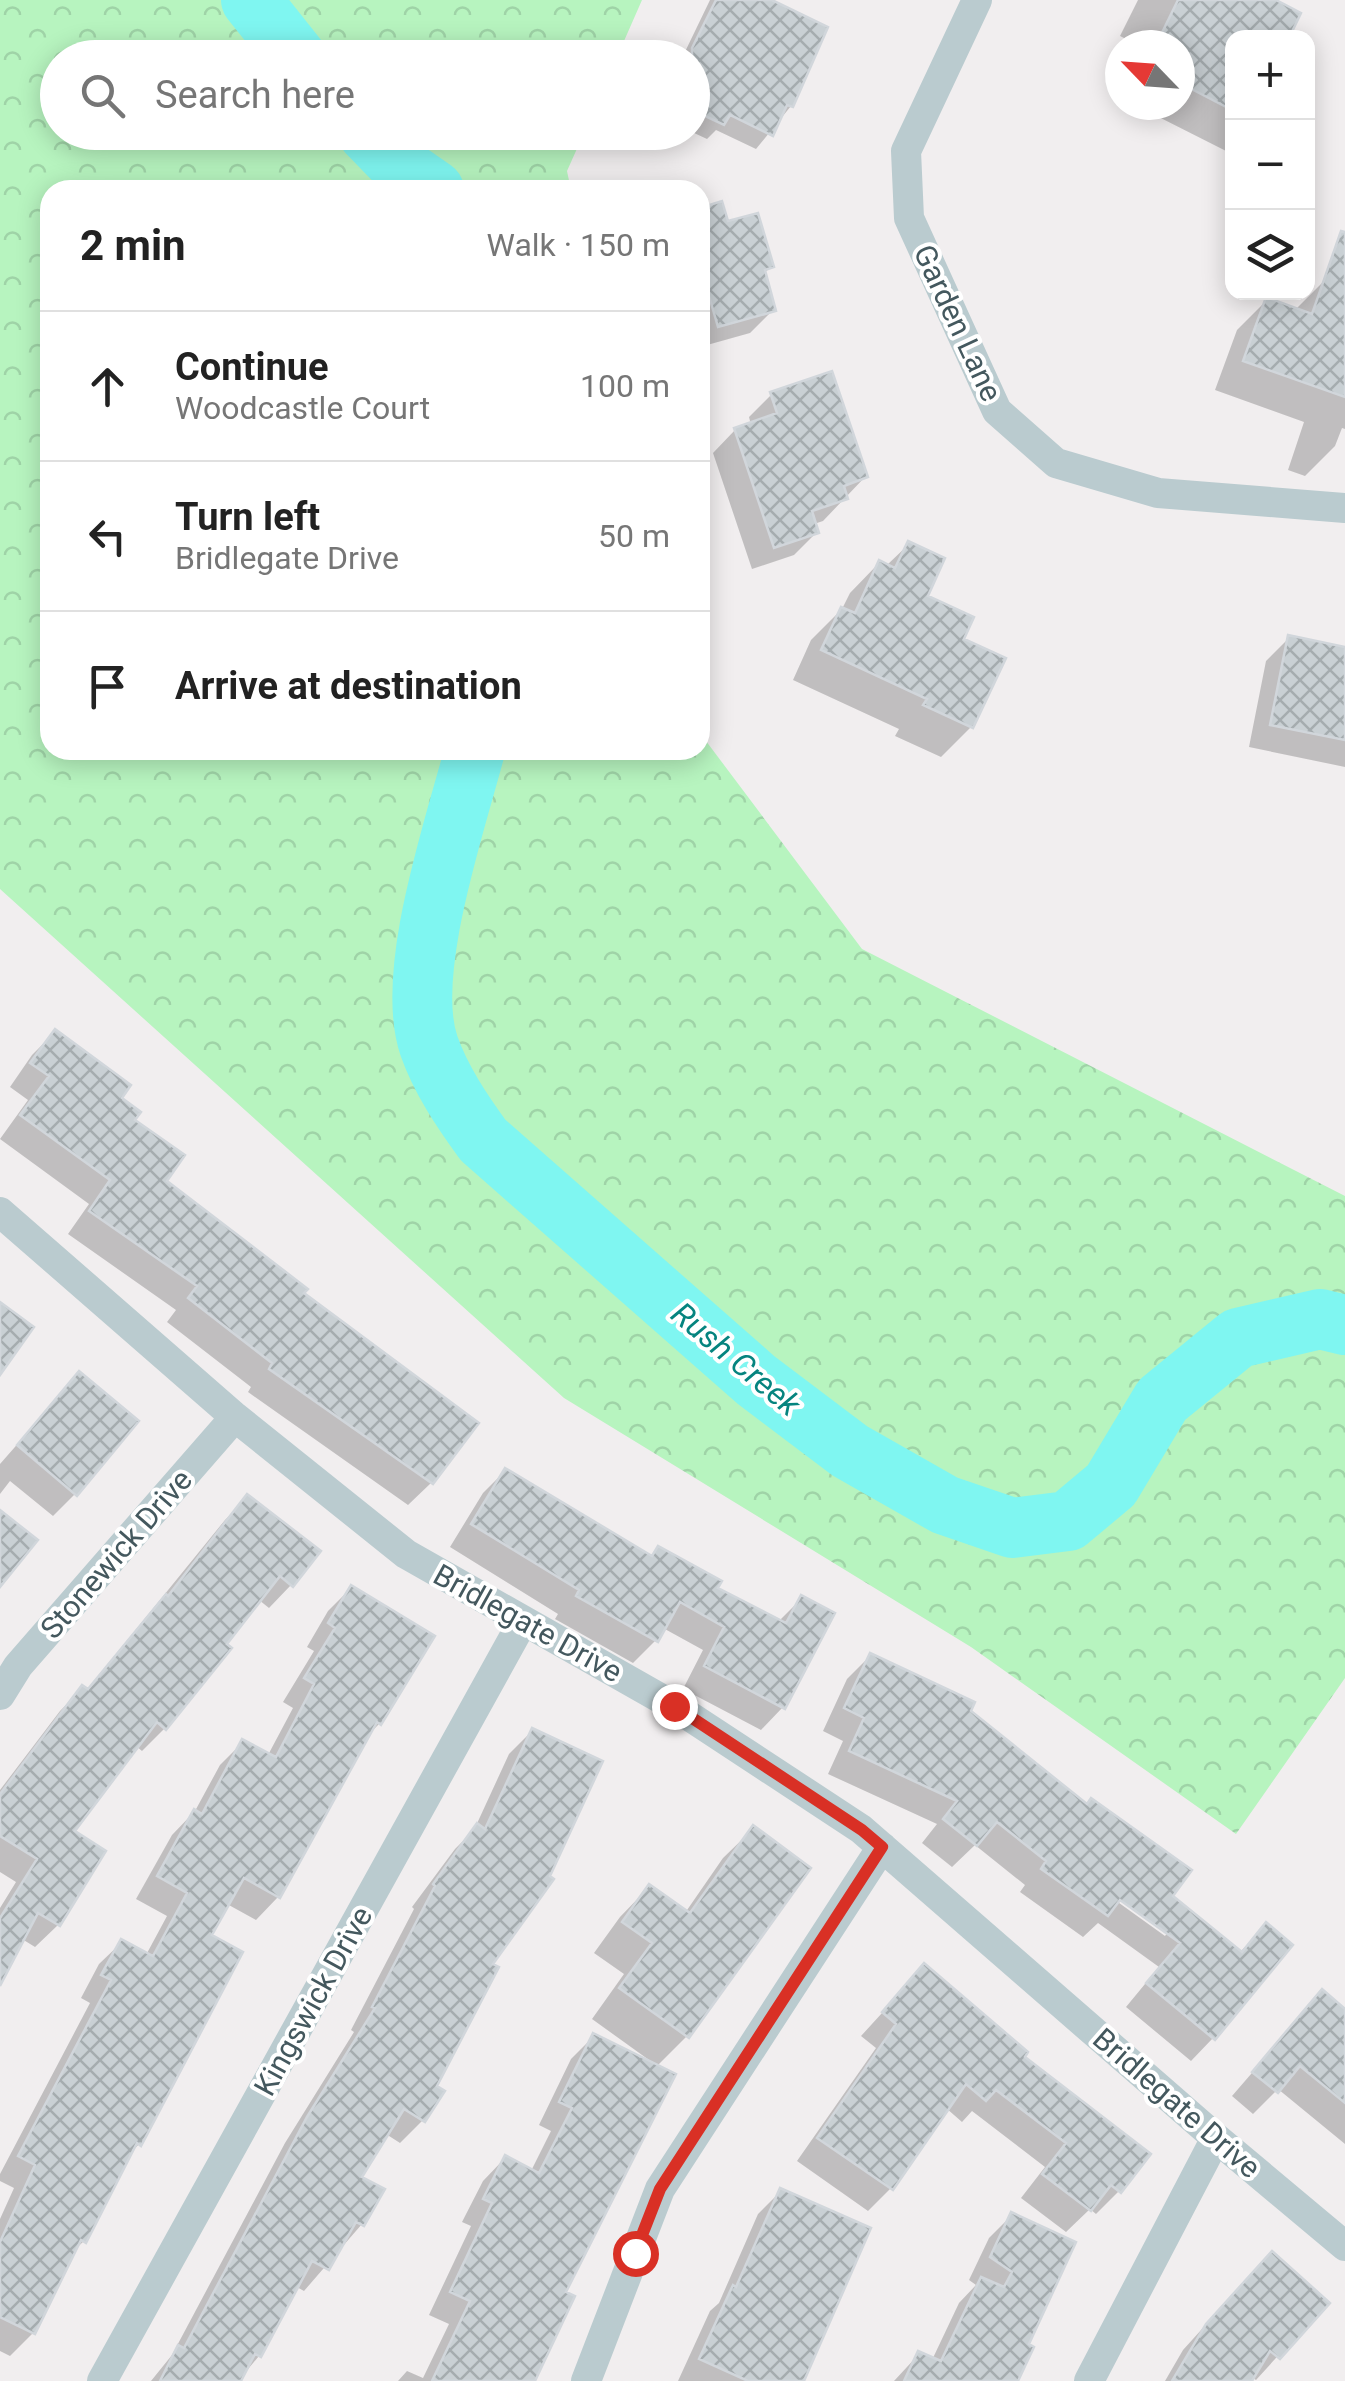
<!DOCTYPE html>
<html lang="en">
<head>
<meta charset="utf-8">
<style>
	:root { --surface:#fff; --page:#f2f2f2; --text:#222; --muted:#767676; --line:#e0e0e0 }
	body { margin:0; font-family:Roboto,sans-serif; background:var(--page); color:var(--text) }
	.controls { position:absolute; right:30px; top:30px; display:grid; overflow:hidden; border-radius:20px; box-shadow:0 5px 25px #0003 }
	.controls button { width:90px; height:90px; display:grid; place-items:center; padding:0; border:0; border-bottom:2px solid var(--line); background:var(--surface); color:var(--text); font:50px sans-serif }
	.compass { position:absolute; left:1105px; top:30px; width:90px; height:90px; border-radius:50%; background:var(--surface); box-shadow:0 5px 25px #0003; rotate:295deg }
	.stop { position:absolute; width:30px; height:30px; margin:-22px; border:8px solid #d93025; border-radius:50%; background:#fff }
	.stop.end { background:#d93025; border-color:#fff; box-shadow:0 2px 10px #0008 }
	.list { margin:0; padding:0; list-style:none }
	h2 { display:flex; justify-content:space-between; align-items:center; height:130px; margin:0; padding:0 40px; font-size:42px }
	h2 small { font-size:32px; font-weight:400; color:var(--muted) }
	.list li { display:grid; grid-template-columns:65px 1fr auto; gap:30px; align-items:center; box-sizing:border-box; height:150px; padding:0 40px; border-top:2px solid var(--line) }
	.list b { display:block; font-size:38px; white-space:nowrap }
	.list p { margin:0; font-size:32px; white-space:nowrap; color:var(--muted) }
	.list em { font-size:32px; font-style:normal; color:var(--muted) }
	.icon { flex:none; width:55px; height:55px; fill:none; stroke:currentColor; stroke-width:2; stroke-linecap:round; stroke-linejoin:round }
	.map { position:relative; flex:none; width:1345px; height:2381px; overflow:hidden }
	.search { position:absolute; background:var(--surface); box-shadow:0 5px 25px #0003; left:40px; top:40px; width:670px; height:110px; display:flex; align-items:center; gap:25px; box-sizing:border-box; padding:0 35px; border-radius:55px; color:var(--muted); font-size:38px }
	.panel { position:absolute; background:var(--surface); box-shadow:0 5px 25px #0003; left:40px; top:180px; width:670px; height:580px; border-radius:30px }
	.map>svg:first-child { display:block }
</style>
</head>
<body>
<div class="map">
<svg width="1345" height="2381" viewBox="0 0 1345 2381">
	<defs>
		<pattern id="forest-crowns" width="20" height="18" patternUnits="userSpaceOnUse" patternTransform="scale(2.5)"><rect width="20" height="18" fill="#b7f4bf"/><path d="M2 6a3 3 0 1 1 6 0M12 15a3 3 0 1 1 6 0" fill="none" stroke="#9fd3a7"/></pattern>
		<pattern id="building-cross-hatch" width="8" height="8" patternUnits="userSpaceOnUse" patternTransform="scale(2.5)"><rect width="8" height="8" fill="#c9d0d4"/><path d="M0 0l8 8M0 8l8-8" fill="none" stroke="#a5acaf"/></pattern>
	</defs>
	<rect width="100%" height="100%" fill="#f1eeef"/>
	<path fill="url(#forest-crowns)" d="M0 0H642L617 57 58 58V132L584 133 567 171 571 190H50V750H700V733L862 949 1345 1196V1678L1236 1834 971 1647 564 1398 0 889Z"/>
	<path fill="#0003" fill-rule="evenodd" d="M710 0H766L791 106 756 149 716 130 707 139 692 132V58H682Z
		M1138 0H1274L1232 38 1230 153 1135 105H1180V45H1138L1120 36Z
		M700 210 726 224 771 267 763 274 773 310 750 333 700 347Z
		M1326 279 1345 286V429L1342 428 1335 446 1305 476 1288 470 1304 422 1215 390 1237 330 1267 300 1295 310Z
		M772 394 866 476 823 521 814 524 817 532 794 555 752 569 713 453 735 430 751 425 749 417Z
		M909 544 924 597 960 640 1002 659 971 727 941 757 895 736 899 729 793 680 811 640 842 609 850 593 879 563 886 566Z
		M1289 638 1345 649V767L1249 747 1266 661Z
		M55 1032 118 1098 163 1181 301 1294 476 1423 431 1483 408 1505 248 1392 251 1387 167 1322 176 1310 68 1234 89 1204 0 1139 28 1100 10 1087 32 1055Z
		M79 1374 75 1494 53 1516 10 1481 0 1494V1464Z
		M505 1471 650 1557 658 1549 715 1589 778 1622 802 1598 783 1707 761 1730 683 1689 703 1650 663 1628 656 1640 633 1663 555 1619 558 1614 450 1547 483 1493Z
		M247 1498 291 1585 269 1608 259 1600 165 1728 142 1751 136 1746 72 1832 103 1851 58 1925 35 1947 22 1939 0 1981V1908L16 1882 0 1872V1790L60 1711 83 1688 86 1691 225 1520Z
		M351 1588 379 1724 366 1737 278 1897 256 1920 227 1904 209 1936 139 2144 128 2156 84 2241 72 2252 33 2333 10 2356 0 2351V2219L14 2188 0 2181V2174L90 2003 81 1998 99 1964 122 1942 146 1955 167 1916 136 1899 172 1835 195 1811 220 1765 243 1742 268 1755 293 1708 283 1702 314 1651 307 1647 328 1611Z
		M870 1656 968 1712 1170 1896 1239 1953 1266 1926 1213 2038 1191 2061 1126 2007 1159 1967 1098 1923 1083 1937 1020 1892 1025 1885 975 1845 952 1867 922 1843 937 1824 828 1774 843 1741 823 1731 847 1679ZM1111 1891 1167 1933 1165 1936 1108 1895Z
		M532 1731 489 1965 434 2087 423 2120 400 2143 386 2134 359 2178 362 2224 304 2291 295 2286 259 2356 238 2381H151L172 2355 285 2143 354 2032 351 2030 414 1909 412 1907 455 1849 474 1830 509 1754Z
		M753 1829 687 2036 656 2067 563 2293 532 2381H398L407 2371 423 2378 449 2324 429 2315 471 2226 462 2222 483 2181 505 2158 531 2171 551 2131 539 2125 571 2059 594 2036 648 2063 649 2060 592 2019 624 1974 594 1953 620 1917 649 1887 685 1913 723 1858Z
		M925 1966 1021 2057 1119 2191 1096 2214 1090 2209 1066 2232 1021 2198 1045 2167 972 2111 962 2122 946 2108 891 2188 868 2211 797 2161 876 2048 861 2036Z
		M1322 1992 1345 2012V2144L1278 2089 1253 2114 1232 2096Z
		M781 2191 800 2381H678L710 2311 719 2303 758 2214Z
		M1012 2215 1025 2346 1016 2381H894L919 2354 932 2360 959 2303 976 2285 969 2280 989 2238Z
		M1249 2277 1326 2303 1256 2380 1252 2377 1250 2381H1165L1183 2350Z"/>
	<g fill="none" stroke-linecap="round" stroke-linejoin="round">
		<path stroke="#7ff6f1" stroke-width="60" d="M251 0 297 58
			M367 132 401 167 434 190
			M475 750C455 826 404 973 429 1046 441 1080 462 1111 483 1140L756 1380 850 1451 945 1505 1012 1528 1068 1521 1111 1485 1162 1400 1238 1338 1320 1319 1345 1325"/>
	</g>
	<path fill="url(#building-cross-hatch)" stroke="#d1d6db" stroke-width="2.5" d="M716 0H772L828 27 793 107 787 105 773 136 730 115 724 125 692 110V48Z
		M1178 0H1276L1301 13 1289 38H1232V110L1180 83V45H1156Z
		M722 201 728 221 758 213 774 267 765 270 776 311 718 327 709 296 700 299V208Z
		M1341 231 1345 232V397L1243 361 1266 297 1312 314Z
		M832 371 868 477 844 486 848 499 812 511 819 533 774 548 734 428 777 413 770 392Z
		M908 541 945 558 928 596 974 617 964 639 1006 658 973 728 923 705 927 699 821 650 841 607 855 613 879 560 895 568Z
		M1288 635 1345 647V740L1270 725Z
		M55 1029 131 1085 122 1098 141 1112 135 1120 185 1155 167 1181 308 1289 304 1293 479 1423 433 1484 269 1369 272 1363 188 1298 197 1286 89 1211 110 1180 20 1115 49 1076 30 1063Z
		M0 1302 34 1327 0 1375Z
		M79 1371 139 1421 77 1496 17 1445Z
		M505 1468 652 1556 658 1546 722 1581 718 1588 786 1623 801 1595 835 1613 785 1709 704 1666 724 1627 680 1602 658 1642 576 1596 579 1590 471 1524Z
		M247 1494 321 1551 293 1587 280 1576 227 1644 232 1648 166 1730 157 1722 75 1831 106 1851 60 1926 38 1913 0 1986V1918L37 1859 0 1836V1794L82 1685 88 1689 166 1594 168 1596Z
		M0 1510 38 1540 0 1587Z
		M351 1585 435 1636 381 1725 377 1722 280 1898 244 1878 212 1935 243 1952 141 2146 137 2143 86 2243 81 2240 35 2334 0 2317V2242L35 2165 18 2156 111 1980 101 1975 121 1939 153 1956 187 1893 157 1876 194 1809 202 1814 242 1739 276 1757 314 1684 304 1678 335 1628 328 1623Z
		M870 1653 975 1702 971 1711 1087 1804 1091 1798 1192 1870 1173 1896 1242 1952 1266 1922 1293 1945 1215 2040 1146 1983 1180 1943 1120 1900 1108 1916 1041 1869 1046 1861 997 1822 977 1846 943 1819 957 1801 849 1751 864 1718 844 1708Z
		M532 1728 603 1761 550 1876 554 1879 493 1964 499 1967 437 2086 445 2091 425 2122 404 2109 362 2177 385 2189 364 2226 356 2222 329 2270 312 2261 261 2357 255 2354 241 2381H160L178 2345 184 2348 307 2117 375 2008 372 2007 435 1886 433 1884 477 1823 485 1829Z
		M753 1825 811 1868 689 2038 619 1988 652 1943 622 1922 649 1884 690 1913Z
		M924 1963 1028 2052 1025 2057 1151 2154 1121 2193 1111 2185 1091 2211 1042 2174 1066 2143 996 2090 986 2101 966 2084 893 2190 817 2138 896 2024 882 2012Z
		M1322 1989 1345 2009V2103L1300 2066 1278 2093 1252 2072Z
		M593 2033 676 2074 566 2292 575 2296 535 2381H432L470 2301 450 2292 492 2203 483 2199 505 2155 539 2173 572 2108 559 2102Z
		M780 2188 871 2228 804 2381H748L699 2359 733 2285 736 2287Z
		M1011 2212 1076 2242 1029 2344 1034 2347 1018 2381H904L918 2351 941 2361 981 2277 1004 2287 1012 2272 990 2257Z
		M1272 2251 1330 2303 1280 2359 1270 2351 1252 2381H1172L1206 2324Z"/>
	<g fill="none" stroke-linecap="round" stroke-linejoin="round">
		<path stroke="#bacbcf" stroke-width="30" d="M977 0 906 151 909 218 997 411 1056 463 1158 493 1345 508
			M0 1212 235 1417 406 1554 674 1706 861 1829 1216 2138 1345 2246
			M0 1695 18 1666 235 1417
			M102 2381 523 1621
			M586 2381 660 2189 882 1847
			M1089 2381 1216 2138"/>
	</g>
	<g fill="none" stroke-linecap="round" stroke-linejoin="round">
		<path stroke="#d93025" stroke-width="12" d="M635 2253 660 2189 882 1847 862 1830 674 1706"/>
	</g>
	<g text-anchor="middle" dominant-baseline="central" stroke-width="8" stroke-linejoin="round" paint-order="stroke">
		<g font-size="30" fill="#44585e" stroke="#fff">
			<text transform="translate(958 323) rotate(65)">Garden Lane</text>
			<text transform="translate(116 1554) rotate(-49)">Stonewick Drive</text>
			<text transform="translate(528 1623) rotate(29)">Bridlegate Drive</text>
			<text transform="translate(313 2001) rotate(-61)">Kingswick Drive</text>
			<text transform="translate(1177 2103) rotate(41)">Bridlegate Drive</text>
		</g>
		<g font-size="32" font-style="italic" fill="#05847f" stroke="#fff">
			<text transform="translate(736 1359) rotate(40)">Rush Creek</text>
		</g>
	</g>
</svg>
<div class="controls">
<button>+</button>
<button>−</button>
<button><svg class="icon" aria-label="layers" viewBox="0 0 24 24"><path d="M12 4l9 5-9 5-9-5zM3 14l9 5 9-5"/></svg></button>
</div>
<svg class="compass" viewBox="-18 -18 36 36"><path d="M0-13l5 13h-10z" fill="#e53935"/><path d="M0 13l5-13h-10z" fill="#767676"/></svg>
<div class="stop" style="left:635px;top:2253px"></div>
<div class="stop end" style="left:674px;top:1706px"></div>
<div class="search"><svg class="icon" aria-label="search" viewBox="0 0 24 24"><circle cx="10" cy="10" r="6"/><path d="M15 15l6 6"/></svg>Search here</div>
<section class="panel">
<h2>2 min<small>Walk · 150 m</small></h2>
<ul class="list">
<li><svg class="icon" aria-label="ahead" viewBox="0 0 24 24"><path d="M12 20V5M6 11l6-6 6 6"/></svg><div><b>Continue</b><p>Woodcastle Court</p></div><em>100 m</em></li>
<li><svg class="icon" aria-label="left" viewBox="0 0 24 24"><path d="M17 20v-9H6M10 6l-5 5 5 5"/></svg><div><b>Turn left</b><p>Bridlegate Drive</p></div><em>50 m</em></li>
<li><svg class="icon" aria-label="arrive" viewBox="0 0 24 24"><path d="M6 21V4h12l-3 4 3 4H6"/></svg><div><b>Arrive at destination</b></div></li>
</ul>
</section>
</div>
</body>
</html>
